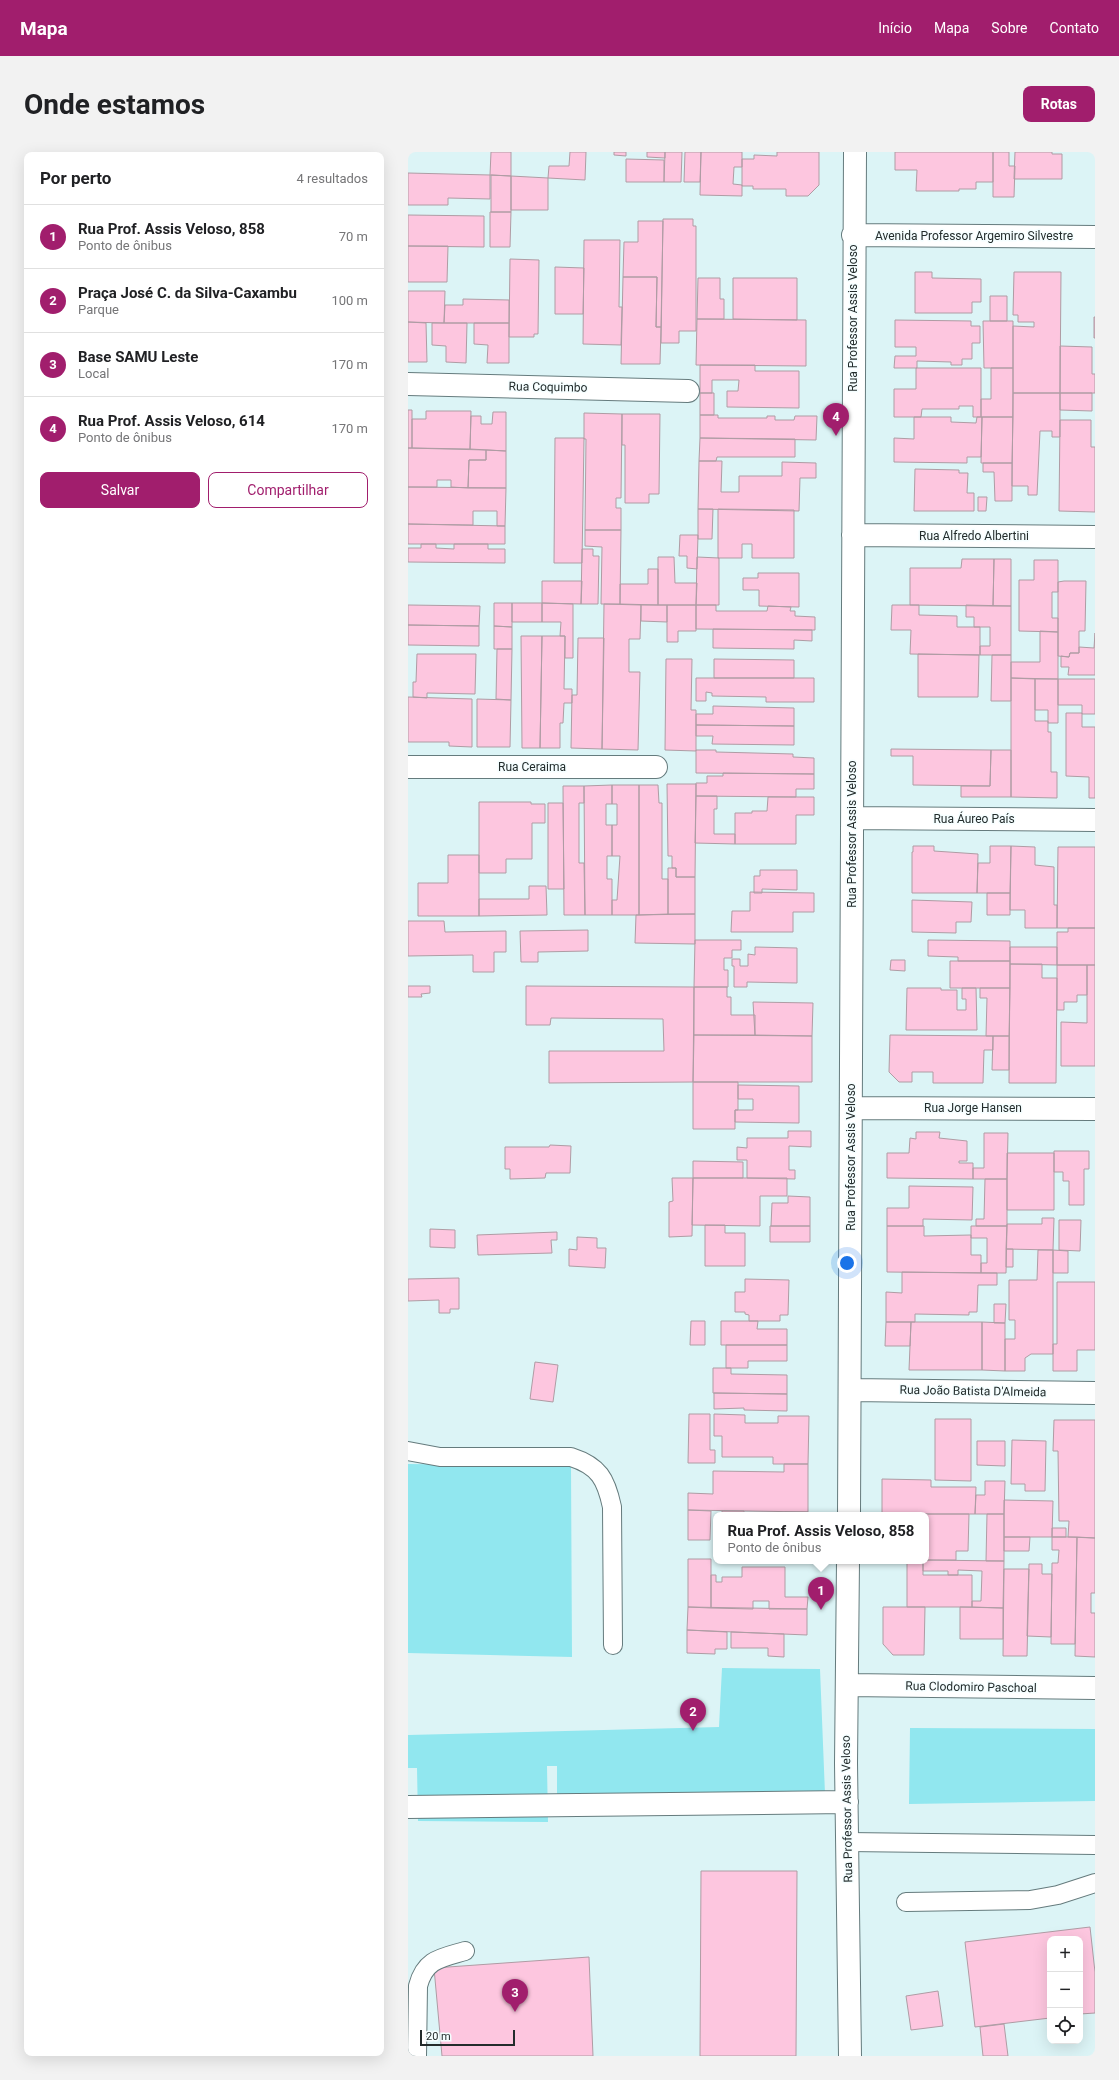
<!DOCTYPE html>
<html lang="pt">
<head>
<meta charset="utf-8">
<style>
	:root { --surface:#fff; --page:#f2f2f2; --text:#202124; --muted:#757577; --line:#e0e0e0; --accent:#a11e6d }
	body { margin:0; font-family:Roboto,sans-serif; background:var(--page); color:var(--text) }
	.controls { position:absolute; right:12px; bottom:12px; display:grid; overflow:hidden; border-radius:8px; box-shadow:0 4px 16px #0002 }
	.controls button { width:36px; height:36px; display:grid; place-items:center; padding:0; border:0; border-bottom:1px solid var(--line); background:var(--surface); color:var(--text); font:20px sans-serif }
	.scale { position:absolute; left:12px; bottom:10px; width:95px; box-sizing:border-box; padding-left:4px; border:2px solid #232c2c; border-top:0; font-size:11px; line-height:14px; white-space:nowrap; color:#232c2c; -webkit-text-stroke:3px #f5feff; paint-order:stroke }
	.you { position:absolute; left:439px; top:1111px; width:14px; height:14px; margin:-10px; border:3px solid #fff; border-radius:50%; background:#1a73e8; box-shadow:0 0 0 6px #1a73e833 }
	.badge { display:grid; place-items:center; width:26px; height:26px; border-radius:50%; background:var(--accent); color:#fff; font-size:13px; font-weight:700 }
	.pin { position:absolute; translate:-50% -33px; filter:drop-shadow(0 1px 2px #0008) }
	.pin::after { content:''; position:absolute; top:21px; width:14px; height:12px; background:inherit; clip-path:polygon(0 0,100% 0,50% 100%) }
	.popup { position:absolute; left:305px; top:1360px; width:216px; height:52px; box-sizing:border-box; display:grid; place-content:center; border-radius:8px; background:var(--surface); filter:drop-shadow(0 1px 3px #0005); font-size:13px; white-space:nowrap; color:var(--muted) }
	.popup b { font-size:15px; color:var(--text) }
	.popup::after { content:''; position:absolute; left:50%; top:100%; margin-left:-8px; border:8px solid transparent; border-top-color:var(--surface) }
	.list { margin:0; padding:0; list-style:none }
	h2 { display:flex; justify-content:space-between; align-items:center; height:52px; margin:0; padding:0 16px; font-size:17px }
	h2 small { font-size:13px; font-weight:400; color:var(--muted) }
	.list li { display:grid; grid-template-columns:26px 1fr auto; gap:12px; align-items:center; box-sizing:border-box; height:64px; padding:0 16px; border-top:1px solid var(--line) }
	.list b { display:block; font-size:15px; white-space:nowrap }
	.list p { margin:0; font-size:13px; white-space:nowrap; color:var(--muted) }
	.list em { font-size:13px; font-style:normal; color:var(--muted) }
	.actions { display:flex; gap:8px; padding:12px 16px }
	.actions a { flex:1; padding:9px 0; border:1px solid var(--accent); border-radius:8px; text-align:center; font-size:14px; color:var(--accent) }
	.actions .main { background:var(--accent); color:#fff }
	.icon { flex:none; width:22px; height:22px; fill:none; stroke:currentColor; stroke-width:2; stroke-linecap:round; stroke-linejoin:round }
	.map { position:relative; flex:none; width:687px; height:1904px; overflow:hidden; border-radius:8px }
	header { display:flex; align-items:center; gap:24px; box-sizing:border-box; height:56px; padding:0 20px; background:var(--accent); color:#fff }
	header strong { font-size:19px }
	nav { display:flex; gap:22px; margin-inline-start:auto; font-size:14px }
	.intro { display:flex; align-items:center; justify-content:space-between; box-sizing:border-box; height:96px; padding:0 24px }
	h1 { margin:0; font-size:28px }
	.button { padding:10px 18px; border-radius:8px; background:var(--accent); color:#fff; font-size:14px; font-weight:700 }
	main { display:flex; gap:24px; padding:0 24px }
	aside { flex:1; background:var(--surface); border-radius:8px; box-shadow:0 4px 16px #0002 }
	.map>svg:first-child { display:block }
</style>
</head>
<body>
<header>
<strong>Mapa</strong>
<nav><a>Início</a><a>Mapa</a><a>Sobre</a><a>Contato</a></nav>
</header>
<div class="intro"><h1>Onde estamos</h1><a class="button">Rotas</a></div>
<main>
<aside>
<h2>Por perto<small>4 resultados</small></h2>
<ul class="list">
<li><span class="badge">1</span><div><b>Rua Prof. Assis Veloso, 858</b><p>Ponto de ônibus</p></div><em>70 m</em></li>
<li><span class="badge">2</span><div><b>Praça José C. da Silva-Caxambu</b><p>Parque</p></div><em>100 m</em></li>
<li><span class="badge">3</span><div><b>Base SAMU Leste</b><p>Local</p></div><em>170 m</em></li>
<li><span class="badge">4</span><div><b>Rua Prof. Assis Veloso, 614</b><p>Ponto de ônibus</p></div><em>170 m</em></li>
</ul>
<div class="actions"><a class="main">Salvar</a><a>Compartilhar</a></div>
</aside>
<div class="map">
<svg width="687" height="1904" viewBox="0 0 687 1904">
	<rect width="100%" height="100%" fill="#dcf4f6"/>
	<path fill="#91e7ef" d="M0 1312 163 1314 164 1505 0 1501Z
		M314 1516 412 1517 417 1642 149 1650V1614H139L140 1670 10 1669 9 1616H0V1583L311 1575Z
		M502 1576 687 1577V1649L501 1652Z"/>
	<path fill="#fdc6df" stroke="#af9ca4" d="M83 0H103V24L82 23Z
		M162 0H178L177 28 140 26 141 14H161Z
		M206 0H218V4L206 3Z
		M239 0H257V6L239 5Z
		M257 0H274L273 30H256Z
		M277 0H293L292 30H276Z
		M293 0H334V15H326L325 32 334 33V44L292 43Z
		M369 0H411V33L400 44H378V37H345V34H334V7H346V3L369 4Z
		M487 0H585V30H568V37H551V39H508L509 18H487Z
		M585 0H601V14H607L606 45H585Z
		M607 0H644V2H654V27H606Z
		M218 7 256 8V30H218Z
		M0 21 82 23V47L40 46V53H0Z
		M83 23 103 24V60H83Z
		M103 24 140 26V58H103Z
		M82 60H103L102 95H82Z
		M0 63 76 64V95L0 94Z
		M255 67H285V74H288V179H271V191H253Z
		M230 69H255L253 175H248L249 125H215L216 90H230Z
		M176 88H212L211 155H214L213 193 175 192Z
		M0 94H40L39 130H0Z
		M102 107 131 108 130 182H126V185H101Z
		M147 115 176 116 175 162H147Z
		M507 120H524V126L573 127V150H564V161H507Z
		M606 120H653L652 241H605V174L626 175V170H610V163H605Z
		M215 125H249L248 175H253L252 212H213Z
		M290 126H312V147H316V167H289Z
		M325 126H389V168L325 167Z
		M0 139H37L36 171 0 170Z
		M582 144H599V169H582Z
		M55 147 101 148V171H36L37 153H55Z
		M686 165H687V186H686Z
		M289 167 398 168V214L288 213Z
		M487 168 563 169V174H572V191H564V207H554V213H543V210L509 209V216H486L487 204H508V195H487Z
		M575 169H605V216H576Z
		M0 170 18 171 19 210H0Z
		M24 171H59L58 211 38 210V194L24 193Z
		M66 171H101V211H79L80 193 66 192Z
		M652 194 684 195V222H687V241H652Z
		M292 213H347V219H391V256L319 255V239H330L331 228H304V241H292Z
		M508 216H573V265H565V254H551V257H514L513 265H486V237H508Z
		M583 216H605V265H573V247H583Z
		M292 241H306V263H292Z
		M605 241H652V285H644V279H632L629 343H620V334H604Z
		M652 241H684V259L652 258Z
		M0 258H4V296H0Z
		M18 259H63L62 297 4 296V267H18Z
		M85 260H98V299L62 297 63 264H73V272H84Z
		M176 261 214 262 213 346H208V356H213V378H177L178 287H176Z
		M214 262H252L251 342H241V351H217V293H214Z
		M292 263H310V266H359V264H367V268H386L387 264H409L408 288 292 286Z
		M506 265H543V270L568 271 569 265H574L573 305H559V311L486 310V286L506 287Z
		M574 265H605L604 311H573Z
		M652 268H683V295H687V360L651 359Z
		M147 286H176L174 411H146Z
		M292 286 387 287V305H309L308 309H291Z
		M0 296 78 298V308H61L60 336 43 335V328H29V335H0Z
		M78 298 98 299V336H60L61 308H78Z
		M291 309H314L313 340H331V324H374V310L408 311V326H392L391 359 290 357Z
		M575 311H604V349H587L586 320H575Z
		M507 317 551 318V321H560L559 341H566V359H506Z
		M0 335 98 336 97 374H89V359H65V373L0 372Z
		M570 345H579L578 359H570Z
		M290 357H305L304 387H290Z
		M310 357 386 358V406H344V392H334V406H310Z
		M0 372 97 374V392H0Z
		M177 378H213L212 452H193L194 395 177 394Z
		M272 383H290L289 417 279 416V404H271Z
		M13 392H28V396L46 397V392H80V397H97V411L0 410V396H13Z
		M174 397H185V404H191L190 452H173Z
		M250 405H266L267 431H289L288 453H250Z
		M289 405 311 406V453H288Z
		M554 407H586L585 454 502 453V416H553Z
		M586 407H603V454H585Z
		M626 408H650V440H644V466H650V480L611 479V428H626Z
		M240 417H250V453L212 452V432H240Z
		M350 421H391V455L351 454V438H335V426H350Z
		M134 429H174L173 452 134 451Z
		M656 429H678L677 479H671V501H662L661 505 650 504V430Z
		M86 451H104V475L86 474Z
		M104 451H134V470H104Z
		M134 451 165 452V506H157V484H152L153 470H134Z
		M196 452 233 453 232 487H221V520H232L230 598 194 597Z
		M0 453 72 454 71 474 0 473Z
		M233 453H259V470L233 469Z
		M259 453H288V479H270V490H259Z
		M288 453H308V459H359L360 454 383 455 382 459H387V464L407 465V478L288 477Z
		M484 453H511V463L549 464V475H572V503L502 502 503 478H483Z
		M558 453 603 454V503H572V494H582V475H566V465H558Z
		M0 473 71 474V494L0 493Z
		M86 474 104 475V497H86Z
		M305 477 404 478V489L386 488V497L305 496Z
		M632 479 650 480V527L603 526V510H632Z
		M687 481V523H660L661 515H653V504L661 505 662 501H671V495L686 496Z
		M113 484H134L132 596H114Z
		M134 484H157L156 537H164V551H156L155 571H152V596H132Z
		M170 486H196L194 597 163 596 164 543H169Z
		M89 497H104L103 548 88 547Z
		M9 502H68L67 542 19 541V546L5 545V530H8Z
		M510 502 571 503 570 545H510Z
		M584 503H603V549H583Z
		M258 507H284L283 558H288V599L257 598Z
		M306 507 386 508V526H306Z
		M288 526H406V550H358V545L304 544V541L298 540V549H288Z
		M603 526 627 527V569H640V580H643V620H649V646L603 645Z
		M627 527H650V571H640V558H627Z
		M650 527H687V562H674V553H650Z
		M0 545 64 547V595L41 594V590H0Z
		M69 547 103 548 102 595H69Z
		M305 554 386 556V574L288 573V562H305Z
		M658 561H674V575H687V646H681V625L658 624Z
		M288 573 386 574V593L304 592 305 584H288Z
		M483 597 583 598 582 634 505 633V604H483Z
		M288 598H308V600L385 602V605L406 606V622L288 621Z
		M583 598H603V645H553V634H582Z
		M315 621 406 622V637H388V645L288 644V631H299V624H315Z
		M259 632H288L287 725H268V716H264V704H260Z
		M204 633V652H198V673H204V704H199V727H204V763H177L176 634Z
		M204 633H231V763H204V748H209L212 704H204V673H209V652H204Z
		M231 633H250L251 651H254V727H260V762L231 763Z
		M155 634H176V651H171V711H176L177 763H156Z
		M288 644H309V657H306V682H327V692L287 691Z
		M360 645H406V663H388V692H327V661H344V659H359Z
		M71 650H123V652H137V671H124V707H98V721H71Z
		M140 651H155L156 737H140Z
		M505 694H526V699L570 702 569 741H504V700H505Z
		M582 694H603L602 741H569L570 711H582Z
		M603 694 627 695V713L646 715V753H649V776H617V758H602Z
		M650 695H687V776H649Z
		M40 703H71V764H10V731H40Z
		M260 716H268V725H287V762H260Z
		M352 718H389V738L354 737V741H346V724H352Z
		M121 734H138L139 763 71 764V747H121Z
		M342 740 406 741V760H385V780H323L324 759H342Z
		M579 741H602V763H579Z
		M504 748 564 750 563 770H548V781L504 780Z
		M287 762V792L227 791 228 763Z
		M0 769H36L37 780 98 779V800H86V820H65V803L0 804Z
		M660 776H687V813H649V780H660Z
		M180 778V799L130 800V810H113L112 779Z
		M287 788H333V798H324V806H316V818H320V835H286Z
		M520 788 602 789V809H550V805L520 804Z
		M347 795 389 796V831L339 830V835H326V814H324V807H332V814H340V802L347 803Z
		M602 795H649V813L602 812Z
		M483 808H497V819L482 818Z
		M542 809H602V836H542Z
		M602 812H634V826H649L648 931H601Z
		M649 813H679V843H669V850H656V858H649Z
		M679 813H687V914H653V870L679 871Z
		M0 834H22V841L13 842 14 845H0Z
		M118 834 286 835 285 930 141 931V899H256L255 867 143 866 142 873H118Z
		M286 835H319V845H323V863H347V883H286Z
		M499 836H533V838H549V858H558V847H554V836H568L569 878H498Z
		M572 836H602L601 884H578L579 846H572Z
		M345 850 405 851 404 884 347 883Z
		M286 883 404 884V930H285Z
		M482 883 585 884V898H576L575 931H525V920H504V930H491L481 920Z
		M585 884H601V918H584Z
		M285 930H330V958H327V977H285Z
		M330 933 391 934V971L327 970V958H345V947H330Z
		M380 979H403V995L381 994V1018H387V1027L339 1026V1008H329V995L339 996V986H380Z
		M508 980H532L531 986 559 989V1009H551V1011H565V1027L479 1026V1001H501L502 986 508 987Z
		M576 981H600L599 1027H565V1016H576Z
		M142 993 163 994 162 1021H138L137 1026 102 1027V1017H97V995H141Z
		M646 999H681V1017H676V1053H661V1029H655V1020H646Z
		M599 1001H646V1058H599Z
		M285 1009 335 1010V1026H285Z
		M264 1026H285L284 1084 261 1085V1050L265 1049Z
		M285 1026H379V1044H352V1074L284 1073Z
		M577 1027H599V1074H568V1067H576Z
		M501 1034 565 1035 564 1068 515 1067V1074H479V1056H501Z
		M380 1044 402 1045V1074H363L364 1051H380Z
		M634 1066H646L645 1098 598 1097 599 1072H634Z
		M651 1068H673L672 1099 651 1098Z
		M297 1073H317V1081H337V1114H297Z
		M362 1074H402V1090H362Z
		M479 1074H516V1084L563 1083V1103H573V1121L479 1120Z
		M563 1074H599L598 1121H573V1111H579V1086H563Z
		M22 1077 47 1078V1096L22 1095Z
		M149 1080V1088H143L144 1101 70 1103 69 1083Z
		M169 1085 189 1086V1096H198L197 1116 161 1114V1097L169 1098Z
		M598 1097H605V1115H598Z
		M630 1098H645V1202H623L617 1206V1219H597V1187H607V1168H601V1128H629Z
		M645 1098 660 1099V1121H645Z
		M494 1120 589 1121V1133H570L569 1160H561V1163L507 1162V1170H478V1140L494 1141Z
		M51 1126V1157H42V1161H31V1148L0 1149V1127Z
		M337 1127 381 1128 380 1163H372V1169H341V1163L337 1162V1160H327V1140H337Z
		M649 1130H687V1198H669V1219H645V1192H649Z
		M586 1152H598L597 1171H586Z
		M283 1169H297V1193H282Z
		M313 1169H350L349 1177H379V1193H313Z
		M478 1170H503L502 1194H477Z
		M503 1170H574V1218H501Z
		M574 1170 597 1171V1219L574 1218Z
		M318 1193H379V1209H340V1216H318Z
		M127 1210 150 1213 145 1250 122 1247Z
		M305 1216H323V1222L379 1223V1242L305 1241Z
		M306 1241 379 1242V1259L336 1258V1256L306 1257Z
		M281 1262H302V1298H307V1311H280Z
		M306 1262 337 1263V1271H370V1264H401L400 1312H365V1305H314V1284H306Z
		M527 1267H563V1329L527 1328Z
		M646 1268H687V1386L660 1385 661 1369H651L650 1299H645Z
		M604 1288 638 1289 637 1339H617V1332H603Z
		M569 1289H597V1314L569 1313Z
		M376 1312H400V1360L280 1358V1341L305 1342V1319L376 1320Z
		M474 1327 523 1328V1335H568L567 1362H474Z
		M577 1329H597L596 1362H567L568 1343H577Z
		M596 1348 645 1349 644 1385H596Z
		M280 1358 303 1359 302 1388H280Z
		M314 1359H336V1363H314Z
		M377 1360H400V1363H377Z
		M503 1362H561L560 1399H548V1408H518V1363Z
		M579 1362H596V1409H578Z
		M644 1376H658V1385H644Z
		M596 1385H622L621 1399H596Z
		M644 1385H669L667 1492H643L644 1411H650L651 1398H644Z
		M669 1385 687 1386V1441H683V1461H687V1505L667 1504Z
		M280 1407H303V1456L280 1455Z
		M518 1408 596 1409 595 1456 564 1455V1449H573L574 1419 550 1418V1423H540V1419H515V1409Z
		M499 1409H515V1423H564V1455H499Z
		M621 1412H634V1422H644L643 1485 619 1484Z
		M334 1415H377V1445H400L399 1457H361V1449H345V1457L303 1456V1423H308V1430H314V1425H334Z
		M596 1417H621L619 1504H595Z
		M280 1455 399 1457V1483L279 1478Z
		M475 1455H517L516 1503H485L475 1492Z
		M552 1455 595 1456V1487H552Z
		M279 1478 319 1480V1497H307V1502L279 1501Z
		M323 1480 376 1482V1505L360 1504V1496H323Z
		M293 1719H389L388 1904H292Z
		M682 1775 687 1820V1861L672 1862V1787H642V1866L567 1875 557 1790Z
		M181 1805 185 1904H34L26 1816Z
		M530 1839 535 1874 503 1878 498 1844Z
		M596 1872 600 1904H575L572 1875Z"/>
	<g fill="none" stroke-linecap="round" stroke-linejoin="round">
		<defs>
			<path id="lane" d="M0 1299 32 1305H163C191 1314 198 1327 204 1355L205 1493
				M439 1690 687 1693
				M498 1750 622 1748 650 1743 687 1731
				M9 1904 10 1834C17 1807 33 1806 57 1799"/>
			<path id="street" d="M445 83 687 85
				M0 232 280 239
				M445 383 687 385
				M0 615H248
				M445 666 687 668
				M443 956 687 957
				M442 1238 687 1241
				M441 1363 447 0
				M440 1409 438 1611 442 1904
				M439 1533 687 1536
				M0 1655 439 1650"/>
		</defs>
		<use href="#lane" stroke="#657b7d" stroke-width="20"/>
		<use href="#street" stroke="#657b7d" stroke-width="24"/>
		<use href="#lane" stroke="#fff" stroke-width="18"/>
		<use href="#street" stroke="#fff" stroke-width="22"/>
	</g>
	<g text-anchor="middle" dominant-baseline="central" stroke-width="3" stroke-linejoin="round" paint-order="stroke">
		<g font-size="12" fill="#232c2c" stroke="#f5feff">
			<text x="566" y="84">Avenida Professor Argemiro Silvestre</text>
			<text transform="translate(445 166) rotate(-90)">Rua Professor Assis Veloso</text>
			<text transform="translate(140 235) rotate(1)">Rua Coquimbo</text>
			<text x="566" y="384">Rua Alfredo Albertini</text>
			<text x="124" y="615">Rua Ceraima</text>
			<text x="566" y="667">Rua Áureo País</text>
			<text transform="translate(444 682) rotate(-90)">Rua Professor Assis Veloso</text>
			<text x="565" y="956">Rua Jorge Hansen</text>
			<text transform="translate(443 1005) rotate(-90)">Rua Professor Assis Veloso</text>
			<text transform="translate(565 1239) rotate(1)">Rua João Batista D'Almeida</text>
			<text transform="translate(563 1535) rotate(1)">Rua Clodomiro Paschoal</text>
			<text transform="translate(439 1657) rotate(-91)">Rua Professor Assis Veloso</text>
		</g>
	</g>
</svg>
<div class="controls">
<button>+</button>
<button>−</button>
<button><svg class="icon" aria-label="locate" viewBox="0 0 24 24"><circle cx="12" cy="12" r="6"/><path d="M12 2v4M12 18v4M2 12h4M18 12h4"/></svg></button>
</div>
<div class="scale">20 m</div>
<div class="you"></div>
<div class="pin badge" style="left:413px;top:1458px">1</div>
<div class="popup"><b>Rua Prof. Assis Veloso, 858</b>Ponto de ônibus</div>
<div class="pin badge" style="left:285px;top:1579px">2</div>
<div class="pin badge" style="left:107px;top:1860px">3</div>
<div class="pin badge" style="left:428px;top:284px">4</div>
</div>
</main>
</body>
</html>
